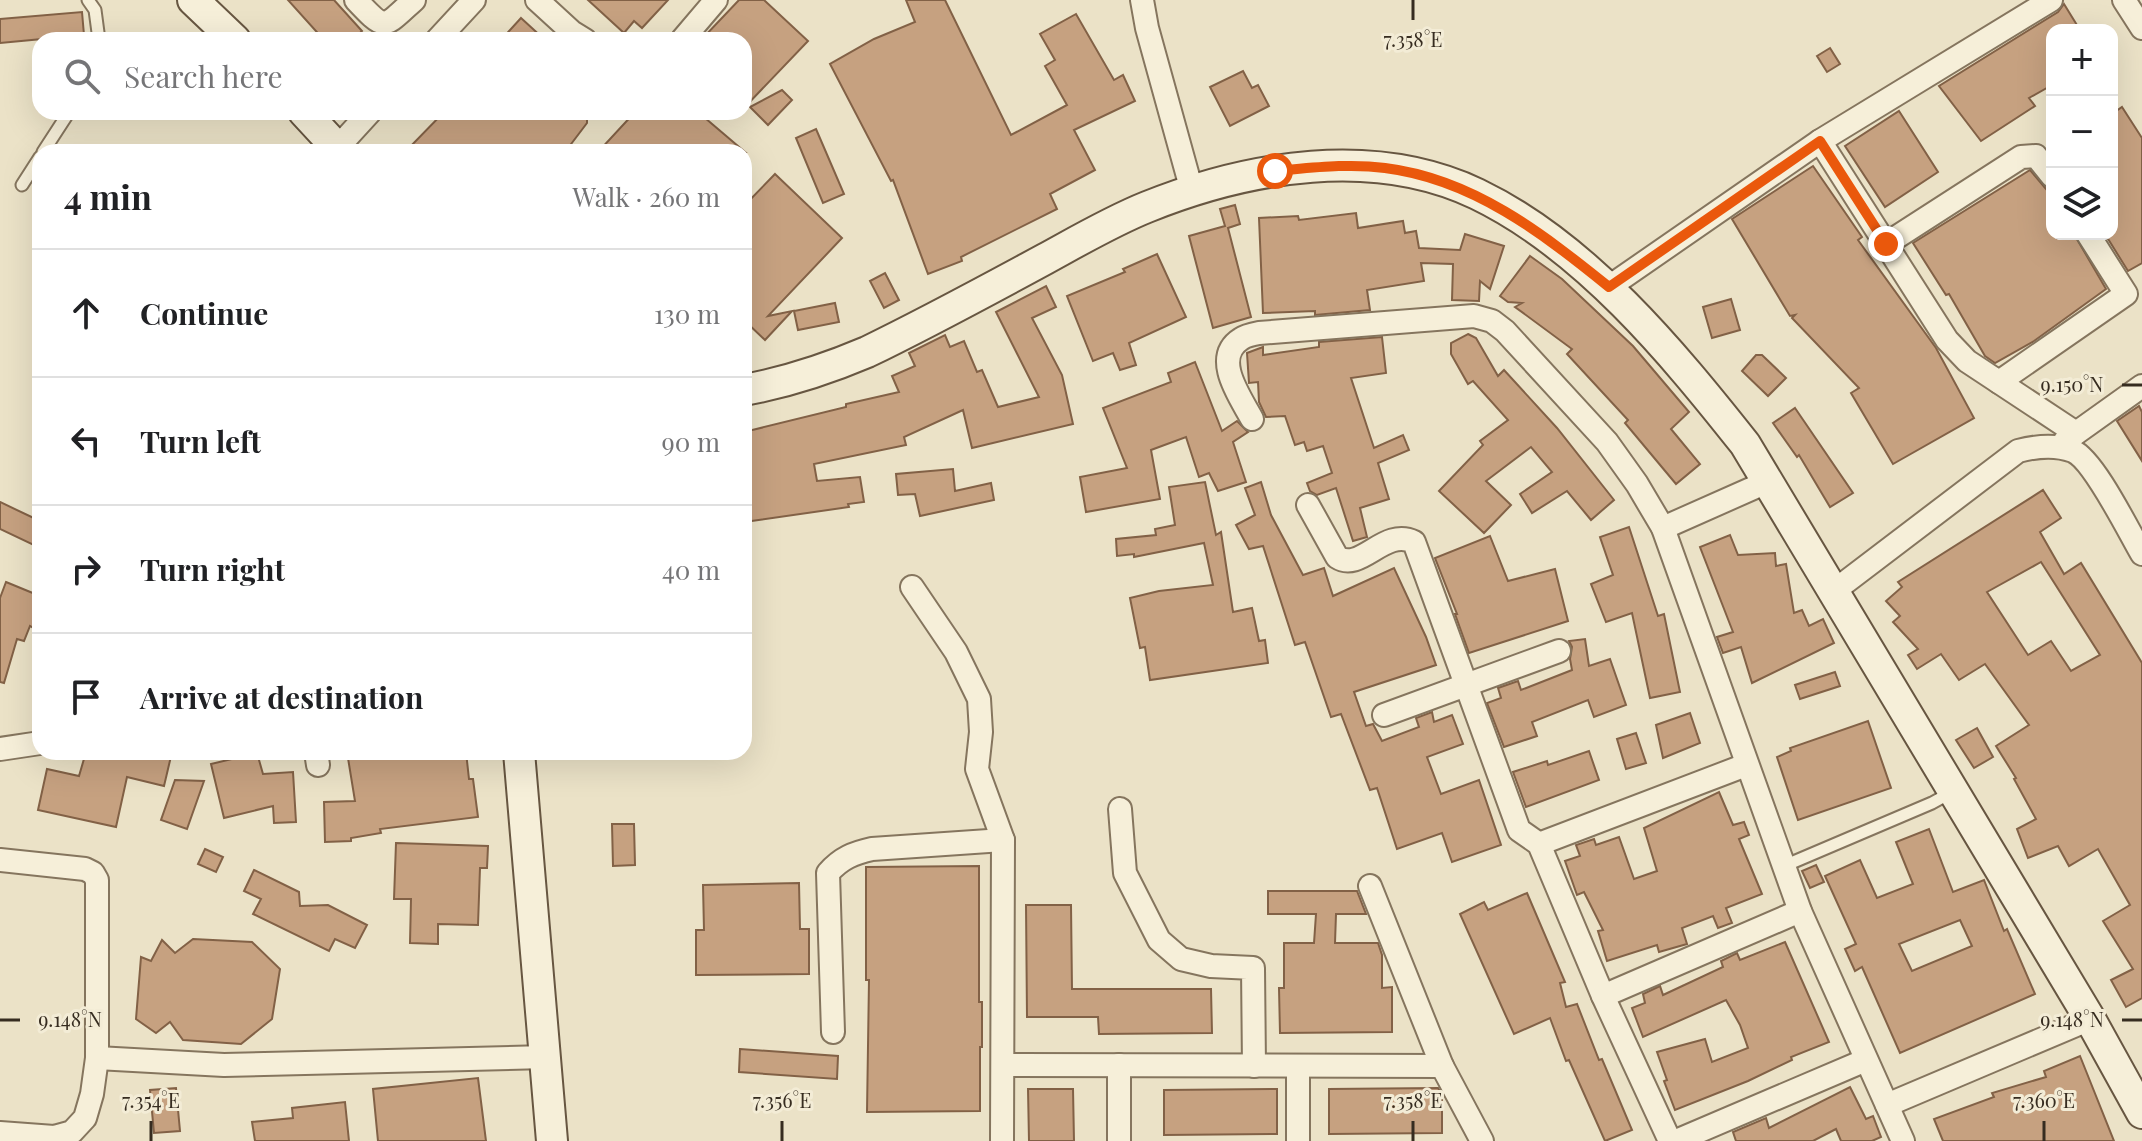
<!DOCTYPE html>
<html lang="en">
<head>
<meta charset="utf-8">
<style>
  :root { --surface:#fff; --page:#f6f6f6; --text:#202124; --muted:#757577; --line:#e0e0e0 }
  body { margin:0; font-family:"Playfair Display",serif; background:var(--page); color:var(--text) }
  .controls { position:absolute; right:24px; top:24px; display:grid; overflow:hidden; border-radius:16px; box-shadow:0 8px 32px #0002 }
  .controls button { width:72px; height:72px; display:grid; place-items:center; padding:0; border:0; border-bottom:2px solid var(--line); background:var(--surface); color:var(--text); font:40px sans-serif }
  .stop { position:absolute; width:24px; height:24px; margin:-18px; border:6px solid #ea580c; border-radius:50%; background:#fff }
  .stop.end { background:#ea580c; border-color:#fff; box-shadow:0 2px 8px #0008 }
  .list { margin:0; padding:0; list-style:none }
  h2 { display:flex; justify-content:space-between; align-items:center; height:104px; margin:0; padding:0 32px; font-size:34px }
  h2 small { font-size:26px; font-weight:400; color:var(--muted) }
  .list li { display:grid; grid-template-columns:52px 1fr auto; gap:24px; align-items:center; box-sizing:border-box; height:128px; padding:0 32px; border-top:2px solid var(--line) }
  .list b { display:block; font-size:30px; white-space:nowrap }
  .list em { font-size:26px; font-style:normal; color:var(--muted) }
  .icon { flex:none; width:44px; height:44px; fill:none; stroke:currentColor; stroke-width:2; stroke-linecap:round; stroke-linejoin:round }
  .map { position:relative; flex:none; width:2142px; height:1141px; overflow:hidden }
  .search { position:absolute; background:var(--surface); box-shadow:0 8px 32px #0002; left:32px; top:32px; width:720px; height:88px; display:flex; align-items:center; gap:20px; box-sizing:border-box; padding:0 28px; border-radius:24px; color:var(--muted); font-size:30px }
  .panel { position:absolute; background:var(--surface); box-shadow:0 8px 32px #0002; left:32px; top:144px; width:720px; height:616px; border-radius:24px }
  .map>svg:first-child { display:block }
  .building { fill:#c6a180; stroke:#826146; stroke-width:2; fill-rule:evenodd }
  .lines { fill:none; stroke-linecap:round; stroke-linejoin:round }
  .lane-casing { stroke:#85755e; stroke-width:15 }
  .street-casing { stroke:#85755e; stroke-width:26 }
  .secondary-casing { stroke:#675641; stroke-width:34 }
  .lane { stroke:#f6efd9; stroke-width:11 }
  .street { stroke:#f6efd9; stroke-width:22 }
  .secondary { stroke:#f6efd9; stroke-width:30 }
  .route { stroke:#ea580c; stroke-width:10 }
  .ticks { fill:none; stroke:#362c20; stroke-width:3 }
  .ticks-label { font-size:20px; text-anchor:middle; fill:#362c20; stroke:#f3ecd6; stroke-width:6; stroke-linejoin:round; paint-order:stroke }
</style>
</head>
<body>
<div class="map">
<svg width="2142" height="1141" viewBox="0 0 2142 1141">
  <rect width="100%" height="100%" fill="#ebe2c7"/>
  <!-- building -->
  <g class="building">
    <path d="M288,0h46l28,31 -9,9h-29z"/>
    <path d="M588,0h80l-26,28 -8,-7 -10,12z"/>
    <path d="M739,0h25l44,41 -64,67v-68h-43z"/>
    <path d="M906,0h39l66,135 56,-30 -22,-39 10,-6 -15,-26 36,-20 38,66 9,-5 12,26 -61,29 21,40 -45,24 7,15 -96,48 1,4 -34,13 -35,-94 -2,1 -61,-117 44,-25 41,-17z"/>
    <path d="M2064,4l16,26h-28v55l-23,13 6,8 -54,35 -42,-55 119,-74z"/>
    <path d="M82,12l2,23 -84,8v-24z"/>
    <path d="M521,18l24,22h-44z"/>
    <path d="M1830,48l10,16 -13,8 -10,-16z"/>
    <path d="M1243,71l9,17 6,-3 11,21 -39,20 -20,-39z"/>
    <path d="M782,90l10,10 -24,25 -18,-18z"/>
    <path d="M2122,107l20,31v125l-14,8 -23,-37h7v-120z"/>
    <path d="M1899,111l39,61 -53,35 -40,-61z"/>
    <path d="M444,112h136l7,5v6l-22,29h-160z"/>
    <path d="M635,112h63l47,40h-147z"/>
    <path d="M816,129l28,65 -21,9 -27,-65z"/>
    <path d="M1813,166l49,71 -4,3 78,108 38,70 -81,46 -42,-71 8,-5 -67,-70 3,-3 -5,1 -58,-97z"/>
    <path d="M2030,170l22,26v38h22l32,55 -72,52 -39,22 -10,-7 -36,-62 -3,1 -33,-52z"/>
    <path d="M775,174l67,64 -74,78 24,-5 -27,29 -21,-20v-114z"/>
    <path d="M1235,205l5,19 -12,4 23,89 -38,11 -24,-92 36,-10 -5,-17z"/>
    <path d="M1356,213l2,15 45,-7 2,12 11,-2 3,17 41,2 5,-16 39,12 -14,43 -10,-8 -1,20 -27,-1 1,-36 -32,-1 3,18 -57,9 3,20 -55,5v-4l-52,2 -4,-95 39,-2 1,4z"/>
    <path d="M1157,254l29,63 -57,26 7,22 -16,5 -7,-17 -20,8 -26,-65 58,-24 -2,-3z"/>
    <path d="M1530,256l32,23 71,67 56,66 -18,17 29,35 -24,20 -51,-61 3,-3 -61,-66 5,-5 -57,-42 7,-4 -14,-1 -8,-6z"/>
    <path d="M885,273l14,27 -15,8 -14,-27z"/>
    <path d="M1046,286l10,21 -24,11 30,57 11,49 -101,24 -9,-38 -59,27 2,8 -92,19 3,17 43,-4 4,25 -16,2 1,3 -105,15v-90l102,-25v-3l53,-12 -7,-16 23,-10 -6,-13 36,-18 5,12 14,-6 13,31 5,-2 16,37 41,-10 -43,-85z"/>
    <path d="M1731,299l9,31 -28,8 -9,-31z"/>
    <path d="M835,303l4,19 -41,8 -4,-19z"/>
    <path d="M1468,334l8,4 22,38 6,-6 53,58 57,72 -23,20 -24,-29 -35,22 -12,-19 32,-22 -21,-25 -45,34 25,24 -27,28 -45,-42 44,-46 -3,-4 28,-21 -35,-39 -5,3 -17,-30v-11z"/>
    <path d="M1382,337l4,36 -35,5 23,70 29,-13 6,15 -31,13 11,36 -29,9 7,29 -14,4 -17,-53 -19,7 -7,-4 -3,-8 25,-10 -9,-27 -16,5 -3,-9 -9,3 -10,-29 -19,1 -7,-15 -1,-20 -9,1 -2,-30 16,-6v8l56,-8v-5z"/>
    <path d="M1756,355h6l24,23 -18,18 -26,-25z"/>
    <path d="M1195,362l27,69 15,-10 11,11 -15,10 13,40 -28,9 -9,-18 -10,4 -13,-40 -35,13 9,49 -74,13 -6,-35 47,-9 -24,-60 68,-26 -3,-9z"/>
    <path d="M2139,406l3,6v49l-25,-40z"/>
    <path d="M1795,408l58,85 -23,14 -31,-52 -2,2 -24,-34z"/>
    <path d="M953,469l2,22 36,-8 3,17 -74,16 -5,-22 -17,1 -2,-21z"/>
    <path d="M1205,482l11,53 5,-3 12,80 19,-4 7,33 6,-1 3,23 -118,17 -5,-33 -5,1 -10,-50 29,-7 54,-6 -9,-42 -70,14v-3l-17,2 -1,-17 40,-4 -1,-6 20,-4 -6,-38z"/>
    <path d="M1261,482l10,33 32,60 21,-7 9,28 61,-28 32,69 10,28 -82,27 12,34 7,-2 9,17 37,-14 -3,-9 16,-6 2,10 18,-7 11,29 -36,13 14,37 38,-14 22,65 -49,17 -10,-29 -45,16 -20,-61 -7,2 -29,-76 -10,3 -26,-75 -10,3 -32,-99 -14,3 -13,-24 19,-10 -10,-27z"/>
    <path d="M2043,490l18,28 -21,14 24,42 17,-11 61,100v335l-16,9 -15,-27 22,-11 -30,-48 27,-16 -32,-56 -29,17 -11,-20 -30,12 -11,-29 19,-10 -22,-40 2,-1 -20,-32 33,-21 -44,-61 -26,16 -18,-26 -24,15 -9,-14 10,-6 -25,-27 7,-6 -14,-15 16,-14 -4,-5zM2041,562l59,93 -29,16 -20,-30 -23,14 -41,-63z"/>
    <path d="M0,502l40,19v27l-40,-19z"/>
    <path d="M1629,527l29,89 6,-2 16,78 -30,6 -18,-85 -26,9 -15,-38 22,-9 -13,-38z"/>
    <path d="M1730,535l8,20 37,-2 1,13 10,-2 8,49 8,-3 7,16 14,-7 11,24 -82,40 -11,-36 -18,6 -6,-16 16,-5 -33,-85z"/>
    <path d="M1490,536l18,45 47,-12 13,52 -99,32 -14,-39h2l-22,-56z"/>
    <path d="M6,582l34,14v36l-10,-6 -6,15 -7,-2 -13,44 -4,-1v-84z"/>
    <path d="M1585,639l4,27 21,-7 16,46 -32,12 -6,-17 -56,22 5,14 -33,11 -17,-44 14,-5 -3,-10 20,-7 3,9 51,-20 -2,-11 2,-12 -3,-6z"/>
    <path d="M1835,672l5,14 -40,13 -5,-14z"/>
    <path d="M1690,713l10,30 -37,15 -7,-33z"/>
    <path d="M1868,721l23,67 -93,32 -21,-63 14,-6 -1,-3z"/>
    <path d="M1977,728l16,29 -19,11 -18,-28z"/>
    <path d="M1636,733l10,30 -20,6 -9,-30z"/>
    <path d="M1589,751l10,29 -73,27 -13,-35 34,-11 1,4z"/>
    <path d="M86,752h86l-8,34 -37,-9 -11,50 -78,-17 9,-41 32,7z"/>
    <path d="M347,752h119l3,27h4l5,38 -98,12 1,4 -30,5v3l-26,1 -1,-40 31,-1z"/>
    <path d="M257,753l6,21 30,-2 3,50 -22,1 -1,-17 -49,12 -13,-54z"/>
    <path d="M175,780l29,1 -17,48 -26,-9z"/>
    <path d="M1719,792l14,33 11,-3 5,13 -10,4 23,55 -36,14 6,15 -14,5 -5,-12 -31,12 5,16 -28,8 -2,-7 -50,16 -9,-30 5,-1 -19,-38 -7,3 -12,-34 15,-5 -4,-11 18,-6 2,6 23,-8 15,42 23,-8 -13,-43z"/>
    <path d="M612,824h22l1,41 -22,1z"/>
    <path d="M1929,829l24,63 31,-12 20,51 3,-2 28,65 -135,59 -38,-86 -7,4 -10,-22 11,-5 -31,-68 35,-16 17,38 36,-14 -17,-42zM1960,920l12,26 -60,25 -13,-27z"/>
    <path d="M396,843l92,3 -1,22h-7l-2,57 -40,-1v20l-28,-1 1,-44h-17z"/>
    <path d="M205,849l18,8 -7,15 -18,-8z"/>
    <path d="M1816,865l8,17 -14,6 -8,-17z"/>
    <path d="M979,866v136h3v45h-2v64l-113,1 2,-132h-3v-113z"/>
    <path d="M254,870l45,22 1,14 28,-1 39,20 -12,23 -20,-9 -6,12 -76,-37 8,-15 -17,-8z"/>
    <path d="M799,883l1,46h9v45l-113,1v-45h8l-1,-45z"/>
    <path d="M1268,891h89l9,23h-30l-1,29h43l4,12v33l10,-1v45l-112,1 -1,-45h5v-45h30l2,-29h-48z"/>
    <path d="M1527,893l38,89 -5,1 6,24 11,-3 22,56 3,-1 30,71 -27,11 -36,-81 -3,1 -16,-43 -36,16 -54,-120 24,-12 4,8z"/>
    <path d="M1026,905h45l1,84h139l1,44 -113,1 -1,-17h-71z"/>
    <path d="M193,939l59,3 28,27 -8,50 -31,25 -58,-4 -13,-18 -14,11 -20,-14 5,-62 10,4 11,-21 13,13z"/>
    <path d="M1785,942l44,100 -38,15 1,3 -44,21 -73,29 -11,-29 3,-1 -10,-28 48,-13 7,23 36,-14 -8,-23 -14,-25 -83,37 -11,-29 13,-5 -2,-9 17,-8 3,9 60,-28 -2,-6 16,-8 3,7z"/>
    <path d="M740,1049l98,7 -1,23 -98,-7z"/>
    <path d="M2080,1056l34,85h-171l-9,-22 60,-22 -2,-4 54,-16 -2,-6z"/>
    <path d="M478,1078l8,63h-108l-5,-52z"/>
    <path d="M1850,1087l16,32 7,-3 8,21 -9,4h-31l-5,-12 -23,12h-77l-3,-9 33,-14 3,10z"/>
    <path d="M176,1088l4,43 -26,2 -4,-43z"/>
    <path d="M1438,1088l4,7v38l-113,1v-45z"/>
    <path d="M1028,1089h45l1,52h-45z"/>
    <path d="M1277,1089v45l-113,1v-45z"/>
    <path d="M345,1102l4,39h-94l-3,-19 41,-4 -1,-10z"/>
  </g>
  <g class="lines">
    <defs>
      <g id="lane">
        <path d="M88,0l7,10 4,30"/>
        <path d="M43,152l26,-40"/>
        <path d="M22,185l18,-28"/>
        <path d="M1784,866l148,-63 20,-11"/>
      </g>
      <g id="street">
        <path d="M356,0c30,32 27,28 58,0"/>
        <path d="M537,0l35,32 13,8"/>
        <path d="M1142,0l5,28 45,163"/>
        <path d="M2124,0l18,28"/>
        <path d="M437,40l37,-40"/>
        <path d="M682,40l34,-40"/>
        <path d="M1820,141l127,199 20,21 109,72"/>
        <path d="M338,147l32,-35"/>
        <path d="M1886,244l135,-87 15,-1 16,20"/>
        <path d="M1609,287l211,-146 231,-141"/>
        <path d="M1999,382l127,-88 -38,-60"/>
        <path d="M1252,419c-11,-21 -41,-61 -11,-80 4,-3 13,-5 18,-6l215,-17 18,5 13,10 102,111 30,42 26,44 137,383 103,230"/>
        <path d="M2065,441l77,-55"/>
        <path d="M1308,505l29,52c24,16 47,-30 77,-15l105,288 20,14 64,152 67,145"/>
        <path d="M1663,528l106,-47"/>
        <path d="M912,587l44,65 23,47 2,33 -4,37 26,71 -1,301"/>
        <path d="M1834,591l184,-140c19,-5 37,-7 55,0 21,9 56,81 69,103"/>
        <path d="M1384,715l175,-64"/>
        <path d="M0,749l40,-6"/>
        <path d="M316,752l2,13"/>
        <path d="M1120,809l5,64 34,67 22,19 30,7 42,2 1,98"/>
        <path d="M1539,844l207,-79"/>
        <path d="M0,860l85,9 8,4 4,7v178l-5,36 -7,24 -13,14 -18,5 -54,-4"/>
        <path d="M1370,886l72,180 40,75"/>
        <path d="M1603,996l197,-85"/>
        <path d="M833,1032l-5,-159c13,-15 26,-20 44,-24l131,-9"/>
        <path d="M97,1058l127,7 322,-8"/>
        <path d="M1004,1065l438,1"/>
        <path d="M1119,1065v76"/>
        <path d="M1298,1066v75"/>
        <path d="M1887,1105l203,-86"/>
        <path d="M1676,1141l190,-81"/>
      </g>
      <g id="secondary">
        <path d="M193,0l42,40"/>
        <path d="M304,112l37,40"/>
        <path d="M744,390c44,-8 83,-21 123,-38 60,-29 119,-61 178,-93 33,-18 67,-38 102,-52 102,-41 227,-62 330,-13 108,52 195,158 268,250l345,575 52,94"/>
        <path d="M519,752l33,389"/>
      </g>
    </defs>
    <!-- lane casing -->
    <use href="#lane" class="lane-casing"/>
    <!-- street casing -->
    <use href="#street" class="street-casing"/>
    <!-- secondary casing -->
    <use href="#secondary" class="secondary-casing"/>
    <!-- lane -->
    <use href="#lane" class="lane"/>
    <!-- street -->
    <use href="#street" class="street"/>
    <!-- secondary -->
    <use href="#secondary" class="secondary"/>
  </g>
  <g class="lines">
    <!-- route -->
    <path class="route" d="M1275,171c36,-3 74,-8 110,-3 88,11 157,65 224,119l211,-146 66,103"/>
  </g>
  <!-- ticks -->
  <path class="ticks" d="M1413,0v20M2122,385h20M0,1020h20M2122,1020h20M151,1121v20M782,1121v20M1413,1121v20M2044,1121v20"/>
  <g class="ticks-label">
    <text x="1413" y="47">7.358°E</text>
    <text x="2072" y="392">9.150°N</text>
    <text x="70" y="1027">9.148°N</text>
    <text x="2072" y="1027">9.148°N</text>
    <text x="151" y="1108">7.354°E</text>
    <text x="782" y="1108">7.356°E</text>
    <text x="1413" y="1108">7.358°E</text>
    <text x="2044" y="1108">7.360°E</text>
  </g>
</svg>
<div class="controls">
<button>+</button>
<button>−</button>
<button><svg class="icon" aria-label="layers" viewBox="0 0 24 24"><path d="M12 4l9 5-9 5-9-5zM3 14l9 5 9-5"/></svg></button>
</div>
<div class="stop" style="left:1275px;top:171px"></div>
<div class="stop end" style="left:1886px;top:244px"></div>
<div class="search"><svg class="icon" aria-label="search" viewBox="0 0 24 24"><circle cx="10" cy="10" r="6"/><path d="M15 15l6 6"/></svg>Search here</div>
<section class="panel">
<h2>4 min<small>Walk · 260 m</small></h2>
<ul class="list">
<li><svg class="icon" aria-label="ahead" viewBox="0 0 24 24"><path d="M12 20V5M6 11l6-6 6 6"/></svg><div><b>Continue</b></div><em>130 m</em></li>
<li><svg class="icon" aria-label="left" viewBox="0 0 24 24"><path d="M17 20v-9H6M10 6l-5 5 5 5"/></svg><div><b>Turn left</b></div><em>90 m</em></li>
<li><svg class="icon" aria-label="right" viewBox="0 0 24 24"><path d="M7 20v-9h11M14 6l5 5-5 5"/></svg><div><b>Turn right</b></div><em>40 m</em></li>
<li><svg class="icon" aria-label="arrive" viewBox="0 0 24 24"><path d="M6 21V4h12l-3 4 3 4H6"/></svg><div><b>Arrive at destination</b></div></li>
</ul>
</section>
</div>
</body>
</html>
